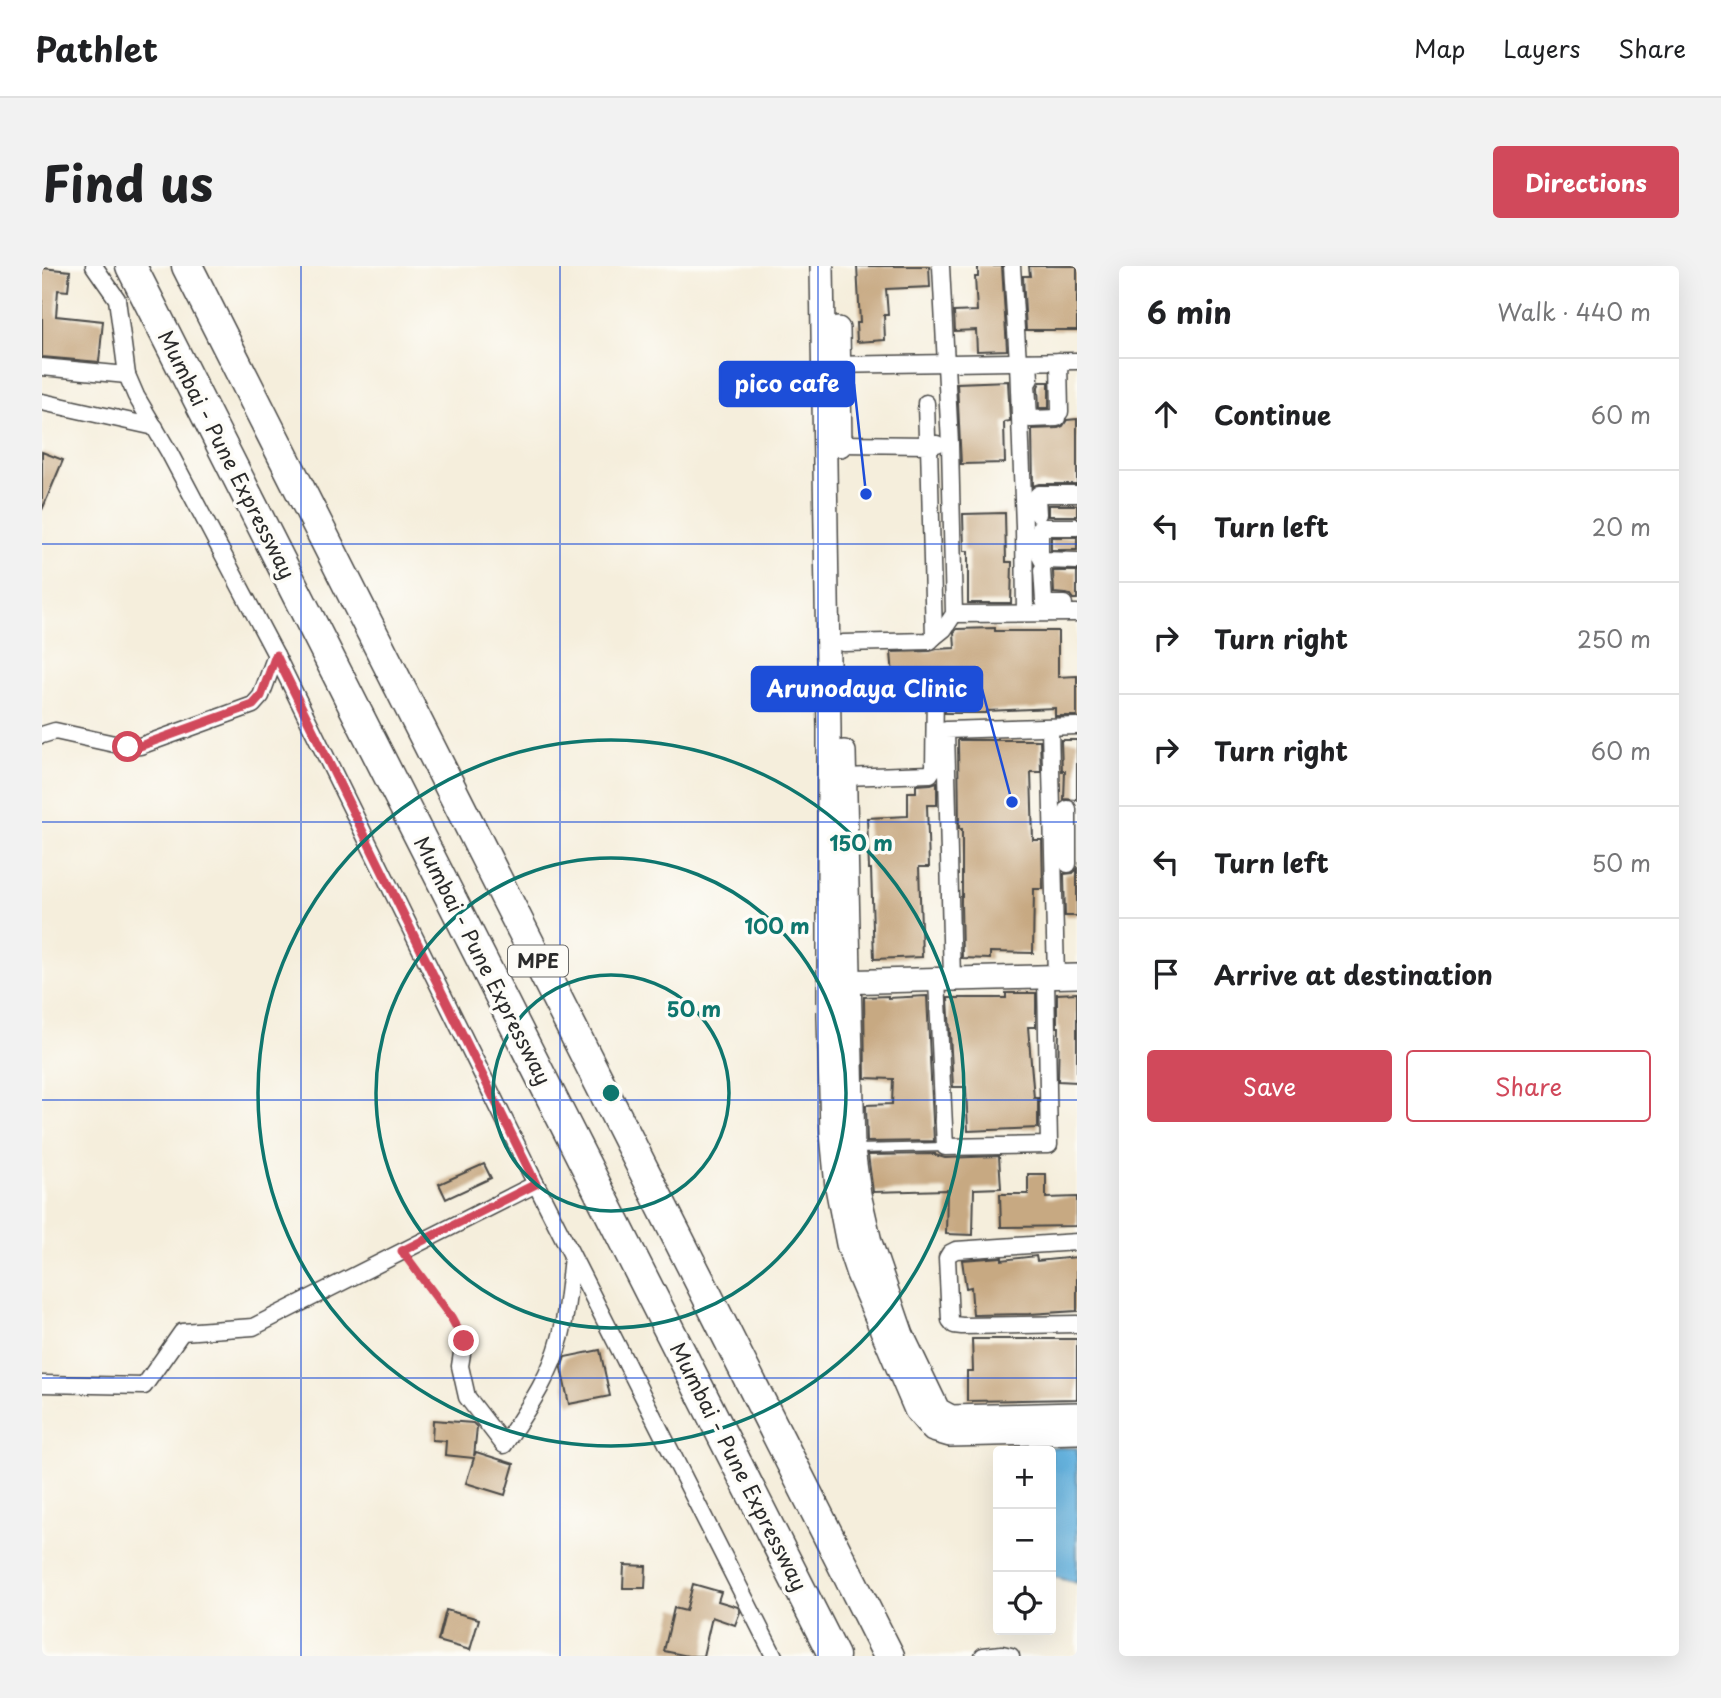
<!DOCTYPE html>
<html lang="en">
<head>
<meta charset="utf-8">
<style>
  :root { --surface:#fff; --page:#f2f2f2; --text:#202124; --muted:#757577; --line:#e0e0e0; --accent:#d1495b }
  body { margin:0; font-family:"Playpen Sans",sans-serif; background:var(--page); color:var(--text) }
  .controls { position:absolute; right:21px; bottom:21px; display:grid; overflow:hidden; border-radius:7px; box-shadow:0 7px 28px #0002 }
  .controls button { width:63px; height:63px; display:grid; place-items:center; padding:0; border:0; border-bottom:2px solid var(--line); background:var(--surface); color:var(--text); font:35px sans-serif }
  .stop { position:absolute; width:21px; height:21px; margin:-16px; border:5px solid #d1495b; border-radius:50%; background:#fff }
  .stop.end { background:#d1495b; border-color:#fff; box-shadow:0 2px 7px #0008 }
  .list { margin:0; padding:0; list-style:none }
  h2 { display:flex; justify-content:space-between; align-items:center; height:91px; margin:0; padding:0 28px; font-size:30px }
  h2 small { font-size:23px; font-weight:400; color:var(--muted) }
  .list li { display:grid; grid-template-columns:46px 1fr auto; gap:21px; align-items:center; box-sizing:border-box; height:112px; padding:0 28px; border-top:2px solid var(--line) }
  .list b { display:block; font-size:26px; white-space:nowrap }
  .list em { font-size:23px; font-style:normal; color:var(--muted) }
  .actions { display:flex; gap:14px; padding:21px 28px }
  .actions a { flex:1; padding:16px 0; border:2px solid var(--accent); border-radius:7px; text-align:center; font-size:24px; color:var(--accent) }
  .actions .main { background:var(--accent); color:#fff }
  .icon { flex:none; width:38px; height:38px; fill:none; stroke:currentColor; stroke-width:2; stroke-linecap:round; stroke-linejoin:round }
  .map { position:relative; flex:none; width:1035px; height:1390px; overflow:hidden; border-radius:7px }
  header { display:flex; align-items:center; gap:42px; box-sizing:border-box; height:98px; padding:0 35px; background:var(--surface); border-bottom:2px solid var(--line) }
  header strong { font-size:33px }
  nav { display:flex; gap:38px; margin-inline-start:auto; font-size:24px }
  .intro { display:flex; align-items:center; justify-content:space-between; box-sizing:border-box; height:168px; padding:0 42px }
  h1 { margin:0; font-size:49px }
  .button { padding:18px 32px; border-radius:7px; background:var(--accent); color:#fff; font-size:24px; font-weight:700 }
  main { display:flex; gap:42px; padding:0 42px }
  aside { flex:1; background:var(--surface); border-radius:7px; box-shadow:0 7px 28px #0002 }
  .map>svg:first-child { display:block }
  .water { fill:#66b4e0; stroke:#487086; stroke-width:2 }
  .building { fill:#c7a982 }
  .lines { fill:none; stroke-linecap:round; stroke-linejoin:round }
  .lane-casing { stroke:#494846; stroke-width:11 }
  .street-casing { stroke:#494846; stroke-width:19 }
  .secondary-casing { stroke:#494846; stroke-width:26 }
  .highway-casing { stroke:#494846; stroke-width:33 }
  .path { stroke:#494846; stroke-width:2.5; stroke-dasharray:2 5; stroke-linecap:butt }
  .lane { stroke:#fff; stroke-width:8 }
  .street { stroke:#fff; stroke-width:16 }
  .secondary { stroke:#fff; stroke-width:23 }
  .highway { stroke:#fff; stroke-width:30 }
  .route { stroke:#d1495b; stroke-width:9 }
  .grid { fill:none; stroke:#1d4ed8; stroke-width:2; stroke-opacity:0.55 }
  .ring { fill:none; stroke:#0f766e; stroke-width:3.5 }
  .labels { text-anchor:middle; stroke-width:7; stroke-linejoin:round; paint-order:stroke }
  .shield { fill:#fdfcf7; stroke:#6a6a68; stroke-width:2 }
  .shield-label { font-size:19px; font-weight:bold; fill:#2b2b2b }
  .street-label { font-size:21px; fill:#2b2b2b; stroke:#fdfcf7 }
  .centre { fill:#0f766e; stroke:#fdfcf7; stroke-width:3.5 }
  .ring-label { font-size:21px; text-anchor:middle; font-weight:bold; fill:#0f766e; stroke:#fdfcf7; stroke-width:7; stroke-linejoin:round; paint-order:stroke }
  .leader { fill:none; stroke:#1d4ed8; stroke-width:2.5 }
  .callout-dot { fill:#1d4ed8; stroke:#fdfcf7; stroke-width:2.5 }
  .callout { fill:#1d4ed8; stroke:#1d4ed8; stroke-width:2.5 }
  .callout-label { font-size:23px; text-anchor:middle; font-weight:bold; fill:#fff }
</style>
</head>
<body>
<header>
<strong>Pathlet</strong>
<nav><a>Map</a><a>Layers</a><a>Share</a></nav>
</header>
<div class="intro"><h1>Find us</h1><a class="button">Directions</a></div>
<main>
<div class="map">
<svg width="1035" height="1390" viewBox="0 0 1035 1390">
  <rect width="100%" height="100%" fill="#fdfcf7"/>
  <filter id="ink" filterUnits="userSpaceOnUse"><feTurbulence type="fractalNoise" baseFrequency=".0143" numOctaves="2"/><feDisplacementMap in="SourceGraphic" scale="14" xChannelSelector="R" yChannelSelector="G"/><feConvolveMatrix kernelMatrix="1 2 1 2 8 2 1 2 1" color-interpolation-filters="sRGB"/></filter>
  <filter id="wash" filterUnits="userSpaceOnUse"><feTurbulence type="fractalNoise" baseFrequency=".00686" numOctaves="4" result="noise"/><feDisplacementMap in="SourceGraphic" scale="28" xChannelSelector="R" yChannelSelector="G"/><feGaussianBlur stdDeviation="1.57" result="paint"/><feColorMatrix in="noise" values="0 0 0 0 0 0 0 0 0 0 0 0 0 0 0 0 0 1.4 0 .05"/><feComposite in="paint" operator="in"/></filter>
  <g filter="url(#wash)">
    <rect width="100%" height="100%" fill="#f5eedc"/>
    <!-- water -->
    <path class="water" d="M953,1180l82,2v135l-26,-7v-125h-53v112z"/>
    <g id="blocks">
      <!-- building -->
      <g class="building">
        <path d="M815,0h72l1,21 -44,2 2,26h-4l1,25 -28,2 -1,-19h4z"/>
        <path d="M936,0h24l5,84 -30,1 -1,-21 -21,1 -1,-19 23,-1 -2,-34h3z"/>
        <path d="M987,0h48v64h-51l-3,-54h7z"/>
        <path d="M0,2l28,3 -2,20 -10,-1 -2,26 47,5 -4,41 -57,-5z"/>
        <path d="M966,115l2,40 -6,1 1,41 -44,1 -4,-81z"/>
        <path d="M998,116h9v26h-10l-1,-21z"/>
        <path d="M1035,153v65h-38l-6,2 -1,-57 26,-1 5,-2 4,-6z"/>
        <path d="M0,186l21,8 -21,50z"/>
        <rect x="1006" y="239" width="29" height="11"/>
        <path d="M963,247l1,49h6l-1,41h-43v-52h-4l-1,-37z"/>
        <rect x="1009" y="271" width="26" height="13"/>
        <path d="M1011,305h24v28h-4l-3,-4 -5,-1 -11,-1z"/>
        <path d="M953,362v3h63v46l19,-1v40h-22v-8l-68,3v2h-42l1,-22 -5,-9v-6h-48l-2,-24 39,-1 7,-2 18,-1 -1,-16 3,-3z"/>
        <path d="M916,474h82l1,32h-10l2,68h9l1,49h-9l-1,64 -43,-1v7l-28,-1 -1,-56v-5h1v-68h-3z"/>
        <path d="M1019,474h16v60l-13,-1 1,-28h-3z"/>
        <path d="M895,516v23h-10l2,62h-10l3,90 -48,2 -3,-90h-2l-2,-51 41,-2v-24h8v-7l15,-1z"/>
        <path d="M1035,603v47h-12l-1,-42 9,-1z"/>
        <path d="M964,727h30v34h-8l6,71h4v30l-70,3 -2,-44h-13l-5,-89h58z"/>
        <path d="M1035,727v89l-19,-1 1,-54h-2v-33z"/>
        <path d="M846,730v2l39,-2 7,145 -67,1 -1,-37 26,-1 1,-25 -28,-1 -1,-81z"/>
        <path d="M893,888v1l10,3 54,-2 2,32 -27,1 -1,46 -27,-1 1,-44 -74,2 -5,-37z"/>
        <path d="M442,898l7,14 -45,21 -7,-15z"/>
        <path d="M986,908h18v24l31,-1v29l-76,1 -1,-33h28z"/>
        <path d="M994,990l1,5 40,-4v54l-48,3 -56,1 -2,-28 -5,1 -4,-28 40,-3v3z"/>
        <path d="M930,1073h105v60l-110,2v-30h6z"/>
        <path d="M558,1084l10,46 -41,8 -8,-36 4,-11z"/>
        <path d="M391,1154l40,3 4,4 -3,29 2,-4 38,12 -9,31 -39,-12 8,-25 -29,-3 1,-14 -14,-1z"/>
        <path d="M582,1299l22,1 -1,22h-22z"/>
        <path d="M651,1318l28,8 -3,9 20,6 2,5 -5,13 -23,-8 -9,39h-15l-24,-5 10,-43 12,3z"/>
        <path d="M404,1344l33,9 -9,31 -32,-9z"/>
      </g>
    </g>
  </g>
  <g filter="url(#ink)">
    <use href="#blocks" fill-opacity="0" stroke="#494846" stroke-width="2"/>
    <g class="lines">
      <defs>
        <path id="lane" d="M815,883l88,-2"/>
        <g id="street">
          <path d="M52,0l23,33 10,76 9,21 33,56 107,203 260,529 238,472"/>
          <path d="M970,0l6,96 6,165 1,86"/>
          <path d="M1017,95l1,51"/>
          <path d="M987,96l1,17 -3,5 2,34 1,1 27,-1"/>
          <path d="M787,99l248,-4"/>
          <path d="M0,101l85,8"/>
          <path d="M0,136l113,25"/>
          <path d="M884,137l1,34 2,8 8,-1"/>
          <path d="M798,178l89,1 5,192 -4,4 -87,2"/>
          <path d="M996,248l-1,-18 2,-2h38"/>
          <path d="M1035,261h-37v29l2,4 35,1"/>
          <path d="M1000,304l2,31 3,3h17"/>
          <path d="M912,348l123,-1"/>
          <path d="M892,371l10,-8 10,-15 -4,-170 -9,-178"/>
          <path d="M801,421l86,-1 6,5 -1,77 -4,6 -86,3"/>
          <path d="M1008,461l6,250"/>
          <path d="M0,469l13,-4 73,16 12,-1 113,-41 8,-9 15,-41"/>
          <path d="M1026,543v55"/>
          <path d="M895,714l8,167 104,-2 -3,-167"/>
          <path d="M910,714l-6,-250 131,-4"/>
          <path d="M1035,976l-121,8 -6,3 -3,5 3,62 4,5 8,1 115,-2"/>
          <path d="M422,1075l-4,25 7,31 37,48c22,-34 46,-67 56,-106 7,-24 9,-56 12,-82"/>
          <path d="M0,1118l102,2 38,-54 71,-5 283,-143"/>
          <path d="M941,1390l19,-2 9,2"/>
        </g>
        <g id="secondary">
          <path d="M780,0l7,463v286l3,118 5,54 11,57 10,30 58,136 17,20 17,5 127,-3"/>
          <path d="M796,63l2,116"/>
          <path d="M802,486l9,397 6,45 11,48 32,93 36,75 13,7 126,-3"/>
          <path d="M793,716l242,-6"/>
        </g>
        <g id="highway">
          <path d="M89,0l703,1390"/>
          <path d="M145,0l702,1390"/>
        </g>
      </defs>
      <!-- lane casing -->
      <use href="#lane" class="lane-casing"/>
      <!-- street casing -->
      <use href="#street" class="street-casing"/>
      <!-- secondary casing -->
      <use href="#secondary" class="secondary-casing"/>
      <!-- highway casing -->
      <use href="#highway" class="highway-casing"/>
      <!-- path -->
      <path class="path" d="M371,999l38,52 6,11"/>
      <!-- lane -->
      <use href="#lane" class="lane"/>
      <!-- street -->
      <use href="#street" class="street"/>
      <!-- secondary -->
      <use href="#secondary" class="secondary"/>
      <!-- highway -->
      <use href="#highway" class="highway"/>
    </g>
  </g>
  <g class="lines" filter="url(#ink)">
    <!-- route -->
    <path class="route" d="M86,481l12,-1 113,-41 8,-9 15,-41 260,529 -134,67 49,66 13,24"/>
  </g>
  <!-- grid -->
  <path class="grid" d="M259,0v1390M518,0v1390M776,0v1390M0,278h1035M0,556h1035M0,834h1035M0,1112h1035"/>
  <!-- distance rings -->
  <g class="ring">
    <circle cx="569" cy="827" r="118"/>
    <circle cx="569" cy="827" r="235"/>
    <circle cx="569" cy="827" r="353"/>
  </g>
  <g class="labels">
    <!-- shield labels -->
    <rect class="shield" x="466" y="679.5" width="60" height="31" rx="5"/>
    <g class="shield-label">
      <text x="496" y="702">MPE</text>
    </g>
    <!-- street labels -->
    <g class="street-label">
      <text transform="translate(184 189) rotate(63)" y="7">Mumbai - Pune Expressway</text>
      <text transform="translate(440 695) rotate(63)" y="7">Mumbai - Pune Expressway</text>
      <text transform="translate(696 1201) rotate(63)" y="7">Mumbai - Pune Expressway</text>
    </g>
  </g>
  <circle cx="569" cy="827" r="10" class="centre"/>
  <g class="ring-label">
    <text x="819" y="585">150 m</text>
    <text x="735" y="668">100 m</text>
    <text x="652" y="751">50 m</text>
  </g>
  <!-- callouts -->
  <path class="leader" d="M824 228L812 118M970 536L940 423"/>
  <g class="callout-dot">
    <circle cx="824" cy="228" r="7"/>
    <circle cx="970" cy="536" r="7"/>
  </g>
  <g class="callout">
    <rect x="678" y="96" width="134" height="44" rx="7"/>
    <rect x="710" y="401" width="230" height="44" rx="7"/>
  </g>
  <g class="callout-label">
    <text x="745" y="126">pico cafe</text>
    <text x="825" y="431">Arunodaya Clinic</text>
  </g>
</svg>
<div class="controls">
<button>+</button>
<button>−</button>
<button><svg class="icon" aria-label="locate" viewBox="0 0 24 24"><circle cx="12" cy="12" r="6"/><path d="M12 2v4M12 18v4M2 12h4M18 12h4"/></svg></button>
</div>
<div class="stop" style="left:86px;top:481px"></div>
<div class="stop end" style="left:422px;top:1075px"></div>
</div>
<aside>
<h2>6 min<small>Walk · 440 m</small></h2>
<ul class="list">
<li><svg class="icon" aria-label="ahead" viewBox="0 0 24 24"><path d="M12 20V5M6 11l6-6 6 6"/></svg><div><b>Continue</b></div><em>60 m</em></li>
<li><svg class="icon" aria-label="left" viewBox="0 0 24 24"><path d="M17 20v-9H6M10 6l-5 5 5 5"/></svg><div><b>Turn left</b></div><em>20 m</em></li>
<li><svg class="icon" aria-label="right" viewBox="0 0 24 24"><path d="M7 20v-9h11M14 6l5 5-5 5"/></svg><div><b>Turn right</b></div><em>250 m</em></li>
<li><svg class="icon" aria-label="right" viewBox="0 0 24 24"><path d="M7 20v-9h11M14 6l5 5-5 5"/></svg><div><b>Turn right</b></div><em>60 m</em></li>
<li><svg class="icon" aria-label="left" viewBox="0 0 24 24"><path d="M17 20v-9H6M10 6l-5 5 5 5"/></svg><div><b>Turn left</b></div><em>50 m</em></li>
<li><svg class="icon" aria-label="arrive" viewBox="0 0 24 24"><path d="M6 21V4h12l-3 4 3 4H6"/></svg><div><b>Arrive at destination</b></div></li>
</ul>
<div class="actions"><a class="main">Save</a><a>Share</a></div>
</aside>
</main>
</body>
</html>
